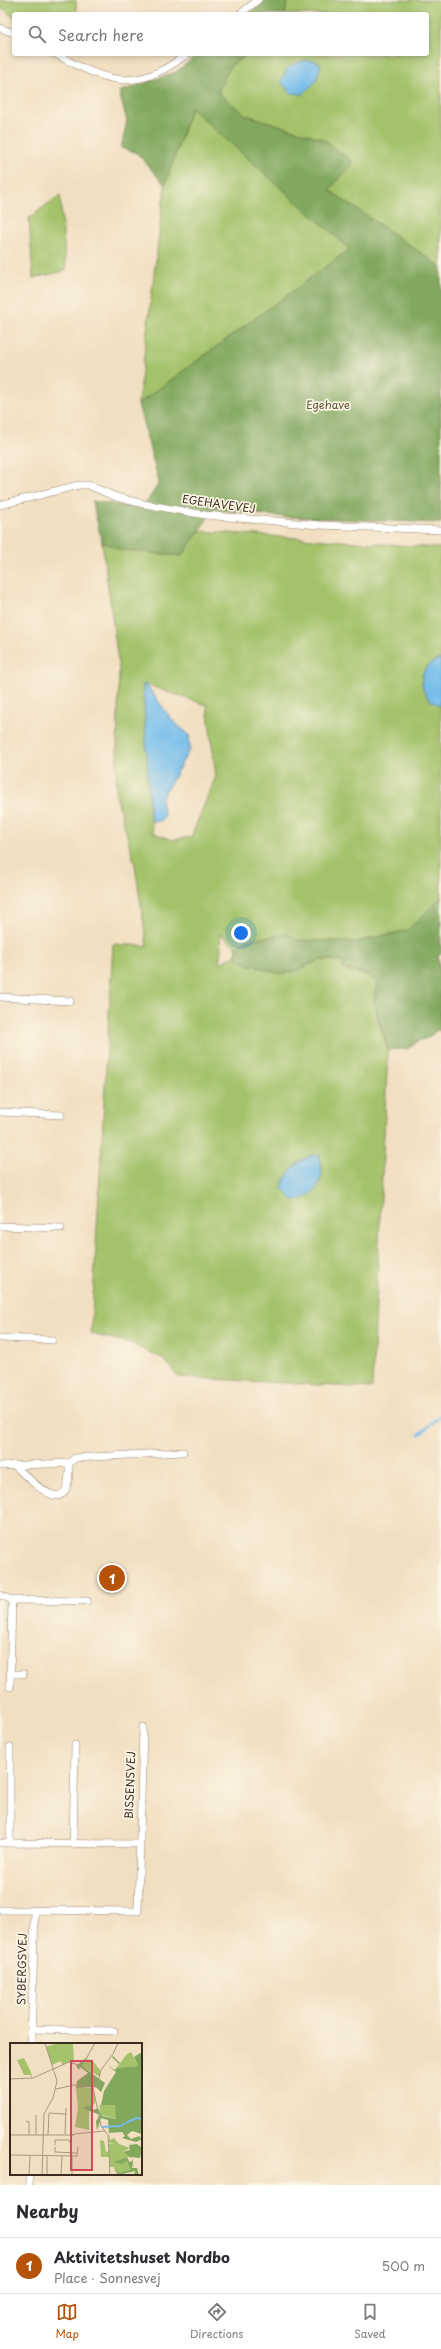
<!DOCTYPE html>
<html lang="en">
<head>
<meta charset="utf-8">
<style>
  :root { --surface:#fff; --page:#f2f2f3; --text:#2b2b33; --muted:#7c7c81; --line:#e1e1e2; --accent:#b45309 }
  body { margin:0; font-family:"Playpen Sans",sans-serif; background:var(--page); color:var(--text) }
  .you { position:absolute; left:241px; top:933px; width:14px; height:14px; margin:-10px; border:3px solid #fff; border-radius:50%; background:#1a73e8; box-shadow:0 0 0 6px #1a73e833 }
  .badge { display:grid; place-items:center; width:26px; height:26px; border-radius:50%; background:var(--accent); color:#fff; font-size:13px; font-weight:700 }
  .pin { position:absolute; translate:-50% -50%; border:2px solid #fff; box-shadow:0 1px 4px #0006 }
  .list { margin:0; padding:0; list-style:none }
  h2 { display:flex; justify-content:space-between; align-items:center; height:52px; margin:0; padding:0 16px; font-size:17px }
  h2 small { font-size:13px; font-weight:400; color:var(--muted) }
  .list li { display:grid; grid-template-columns:26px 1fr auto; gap:12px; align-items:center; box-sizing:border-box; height:56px; padding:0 16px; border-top:1px solid var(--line) }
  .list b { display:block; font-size:15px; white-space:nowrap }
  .list p { margin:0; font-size:13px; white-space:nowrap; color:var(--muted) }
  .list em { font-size:13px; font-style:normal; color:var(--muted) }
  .icon { flex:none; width:22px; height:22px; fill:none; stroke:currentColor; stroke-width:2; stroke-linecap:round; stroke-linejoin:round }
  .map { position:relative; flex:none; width:441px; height:2185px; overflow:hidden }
  .search { position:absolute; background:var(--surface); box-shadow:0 2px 6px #0003; left:12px; right:12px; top:12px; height:44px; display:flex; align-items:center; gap:10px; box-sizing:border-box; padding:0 14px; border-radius:4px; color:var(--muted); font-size:15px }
  .sheet { height:108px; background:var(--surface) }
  nav { display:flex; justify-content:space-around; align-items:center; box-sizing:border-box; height:56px; border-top:1px solid var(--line); background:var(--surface); font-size:11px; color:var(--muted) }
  nav a { display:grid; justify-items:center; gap:2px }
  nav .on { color:var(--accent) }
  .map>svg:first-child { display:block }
  .green { fill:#a3c26a; stroke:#6f7644; fill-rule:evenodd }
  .forest { fill:#82a85e; stroke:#5e693e }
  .water { fill:#72bceb; stroke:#567384 }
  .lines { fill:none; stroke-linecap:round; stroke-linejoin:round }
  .stream { stroke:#72bceb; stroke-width:2.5 }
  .street-casing { stroke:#968470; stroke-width:8 }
  .street { stroke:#fff; stroke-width:7 }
  .labels { text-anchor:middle; stroke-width:3.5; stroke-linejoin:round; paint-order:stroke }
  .park-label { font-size:11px; fill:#5a5835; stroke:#fcf5e5 }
  .street-label { font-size:11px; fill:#3b2a1e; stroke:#fcf5e5 }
  .inset-river { fill:none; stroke:#72bceb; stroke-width:2 }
  .inset-road { fill:none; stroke:#a89780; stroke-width:1 }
  .view { fill:#d1495b; fill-opacity:0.15; stroke:#d1495b; stroke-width:2 }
  .inset-edge { fill:none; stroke:#3b2a1e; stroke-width:2 }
</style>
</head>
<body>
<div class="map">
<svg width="441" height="2185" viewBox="0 0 441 2185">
  <rect width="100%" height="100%" fill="#fcf5e5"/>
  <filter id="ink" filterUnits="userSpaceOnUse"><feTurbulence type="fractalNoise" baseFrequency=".025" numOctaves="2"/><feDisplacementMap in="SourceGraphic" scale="8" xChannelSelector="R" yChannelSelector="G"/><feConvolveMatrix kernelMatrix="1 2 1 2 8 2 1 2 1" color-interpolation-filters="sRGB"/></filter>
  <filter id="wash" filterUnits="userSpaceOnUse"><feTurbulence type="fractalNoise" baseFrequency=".012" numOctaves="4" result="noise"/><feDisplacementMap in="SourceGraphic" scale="16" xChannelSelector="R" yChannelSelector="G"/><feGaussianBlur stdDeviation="0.9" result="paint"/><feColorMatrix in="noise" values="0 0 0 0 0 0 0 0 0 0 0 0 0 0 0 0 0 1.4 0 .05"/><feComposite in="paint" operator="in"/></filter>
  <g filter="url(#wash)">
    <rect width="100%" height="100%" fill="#f1dfc1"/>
    <!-- green -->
    <g class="green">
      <path d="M0,0h76l1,14h-63v4l-10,-9 -4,1z"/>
      <path d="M287,0h150l4,5v262l-112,-77 25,-27 -31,-24 -77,-24 -28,-22 12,-27 18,-12h179v-40h-142z"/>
      <path d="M191,108l160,141 -213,155 27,-219z"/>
      <path d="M60,195l6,76 -33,7 -4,-60z"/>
      <path d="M199,531l242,17v349l-33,33 -52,12 -59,-2 -9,-6 -42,6 -9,7 -17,-13 1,17 -2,12 16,-7c5,5 13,8 19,10 9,3 19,7 28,7 26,-1 31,-21 62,-10l4,9 21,3 7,7 1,35 11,33 -16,338 -194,-11 -14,-18 -34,-16 -39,-9 22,-390 34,2 -12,-81 -19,-70 3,-126 -17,-127 19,8 61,6zM144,684l63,21 9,71 -25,61 -19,3 -19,-7 -3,-17z"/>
    </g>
    <!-- forest -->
    <g class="forest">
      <path d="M265,0h22l-2,14h-37z"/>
      <path d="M198,54h50l-18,12 -12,27 28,22 77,24 31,24 -25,27 112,77v256l-157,-6 -70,-8 -32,47 -61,-6 -19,-8 -10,-41 50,8 17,-26 -21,-79 212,-155 -159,-141 -26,77 -28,-32 -16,-5 6,-27 -8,-29 57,-20z"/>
      <path d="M441,897v57l-3,3 3,24v50l-4,-1 -9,8 -10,3 -11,8 -19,1 -14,-49 2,-19 -7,-7 -26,-6 1,-6c-31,-11 -36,10 -63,10 -8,0 -18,-4 -27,-7 -6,-2 -14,-5 -19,-10l2,-9 9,-7 42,-6 9,6 59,2 52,-12z"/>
    </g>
    <!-- water -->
    <g class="water">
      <path d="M307,60l8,1 6,3 -5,17 -13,13 -12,-1 -10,-11c6,-16 10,-18 26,-22z"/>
      <path d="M441,659v47c-24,-8 -27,-41 0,-47z"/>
      <path d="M143,684l5,3 24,33 17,15 1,14 -29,50 3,16 -3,6h-9l-2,-5z"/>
      <path d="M315,1154l5,3c5,21 -1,37 -23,44l-5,-2 -10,-11c4,-17 17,-28 33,-34z"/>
    </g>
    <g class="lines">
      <!-- stream -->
      <path class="stream" d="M419,1435l22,-20"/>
    </g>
  </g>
  <g filter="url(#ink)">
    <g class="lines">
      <defs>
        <g id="street">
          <path d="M240,14l18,-14"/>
          <path d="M0,28l14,5"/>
          <path d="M55,54c53,28 80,40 132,0"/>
          <path d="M0,505l79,-20h9l28,12 28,7 61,11 114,10 122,5"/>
          <path d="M0,997l70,4"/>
          <path d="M0,1112l61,3"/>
          <path d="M0,1226l61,2"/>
          <path d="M0,1338l52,2"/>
          <path d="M69,1463l6,-5 108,-6"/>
          <path d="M0,1466l69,-3c2,60 -32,23 -55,2"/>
          <path d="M0,1595l12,5 -2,87"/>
          <path d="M12,1600l75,1"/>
          <path d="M11,1674h12"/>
          <path d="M0,1843l139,1"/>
          <path d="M10,1843v-96"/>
          <path d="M73,1843l2,-98"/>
          <path d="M0,1910l138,1 5,-184"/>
          <path d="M32,2029l82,2"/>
          <path d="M31,2044l4,-133"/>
          <path d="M29,2185v-11"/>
        </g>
      </defs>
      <!-- street casing -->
      <use href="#street" class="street-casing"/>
      <!-- street -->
      <use href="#street" class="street"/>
    </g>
  </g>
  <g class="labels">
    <!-- park labels -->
    <g class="park-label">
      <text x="328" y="409">Egehave</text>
    </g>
    <!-- street labels -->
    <g class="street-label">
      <text transform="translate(219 504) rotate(8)" y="4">EGEHAVEVEJ</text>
      <text transform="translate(130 1785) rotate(-88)" y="4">BISSENSVEJ</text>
      <text transform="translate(22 1969) rotate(-89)" y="4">SYBERGSVEJ</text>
    </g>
  </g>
  <!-- overview -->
  <g transform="translate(10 2043)">
    <rect width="132" height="132" fill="#f1dfc1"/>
    <path d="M48,0h15l1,20 -3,-2 -9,4 -1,-4 -9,4 -6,-18zM121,9l7,14 -21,2 9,-13zM14,15l7,14 1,6 -2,-3h-6l-7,-15zM77,16l5,1 8,10v7l-19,-11zM66,45h17l3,14 -5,5 -9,1 7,2v20l-14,-3 3,-19zM105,61l2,15 -16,-4 -2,-10zM99,90l1,7 4,-2 5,6 11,4 -7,4 9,6 -5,-1 -10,4 16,1 1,7 -2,-6 -1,8 -12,2 -4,-1 -1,-5h-4l-1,-10h-8l-1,-17 4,1 2,11 3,-1v-7h5l-5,-1z" fill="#a3c26a"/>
    <path d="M132,9v82l-10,-3 -5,4 4,4 8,-3 3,3 -6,3 -14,-4 3,-2 -3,-4 -13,1 -1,-13 -7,-2 -4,13 -1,-10 4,-6 -18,-7 11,-3v5l5,-2 4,8 14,3 -1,-14h-14l3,-14 12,-19 -9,-7 8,5 4,-6 -7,-7 1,-1 7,7 -3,5 21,-2 -4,-9zM77,14l-5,9 23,17 -4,9 -5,-5 -20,1 1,-7 11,-8 -8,-6 -1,3 -3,-4zM127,101l5,4 -2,10 -10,-1 -7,-5 7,-2 -1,-5zM117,114l3,6 3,-4 -1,9h5l2,7h-5l1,-4 -17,4 -2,-4 3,2 12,-3 -4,-9 -5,3 -8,-2z" fill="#82a85e"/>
    <path class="inset-river" d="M116,80l10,-5 6,1M92,84l18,-1 5,-3"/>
    <path class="inset-road" d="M0,36l23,-1 36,-16 9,3 8,-6 9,-16M83,44l8,39 7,9 2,40M46,46l18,-4 23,2 4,-17 12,-16 5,-11M16,78l3,1v13M55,91l1,-26M64,91l31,-3M0,92h64l-3,-1M26,92v-20M38,92l1,-22 16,1M45,102v-5h14l2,5M45,104v5l22,1M0,112l67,1 1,-9M19,132l1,-19M32,132l2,-61 9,-16 4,-17 -12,-38M37,132v-19M51,132l1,-19M62,132v-19"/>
    <path class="view" d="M61,18h21v109h-21z"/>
    <rect width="132" height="132" class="inset-edge"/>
  </g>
</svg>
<div class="you"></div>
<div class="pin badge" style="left:112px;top:1578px">1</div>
<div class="search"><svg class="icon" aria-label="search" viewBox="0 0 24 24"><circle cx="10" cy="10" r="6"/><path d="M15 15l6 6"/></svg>Search here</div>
</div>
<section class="sheet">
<h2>Nearby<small></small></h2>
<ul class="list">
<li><span class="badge">1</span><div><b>Aktivitetshuset Nordbo</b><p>Place · Sonnesvej</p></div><em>500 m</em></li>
</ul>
</section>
<nav>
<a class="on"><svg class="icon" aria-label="map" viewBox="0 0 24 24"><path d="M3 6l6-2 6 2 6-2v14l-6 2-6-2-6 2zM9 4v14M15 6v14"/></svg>Map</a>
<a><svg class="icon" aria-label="directions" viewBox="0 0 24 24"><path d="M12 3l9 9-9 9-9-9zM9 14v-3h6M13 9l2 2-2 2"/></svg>Directions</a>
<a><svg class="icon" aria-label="saved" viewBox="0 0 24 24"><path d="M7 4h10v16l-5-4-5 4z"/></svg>Saved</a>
</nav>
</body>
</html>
